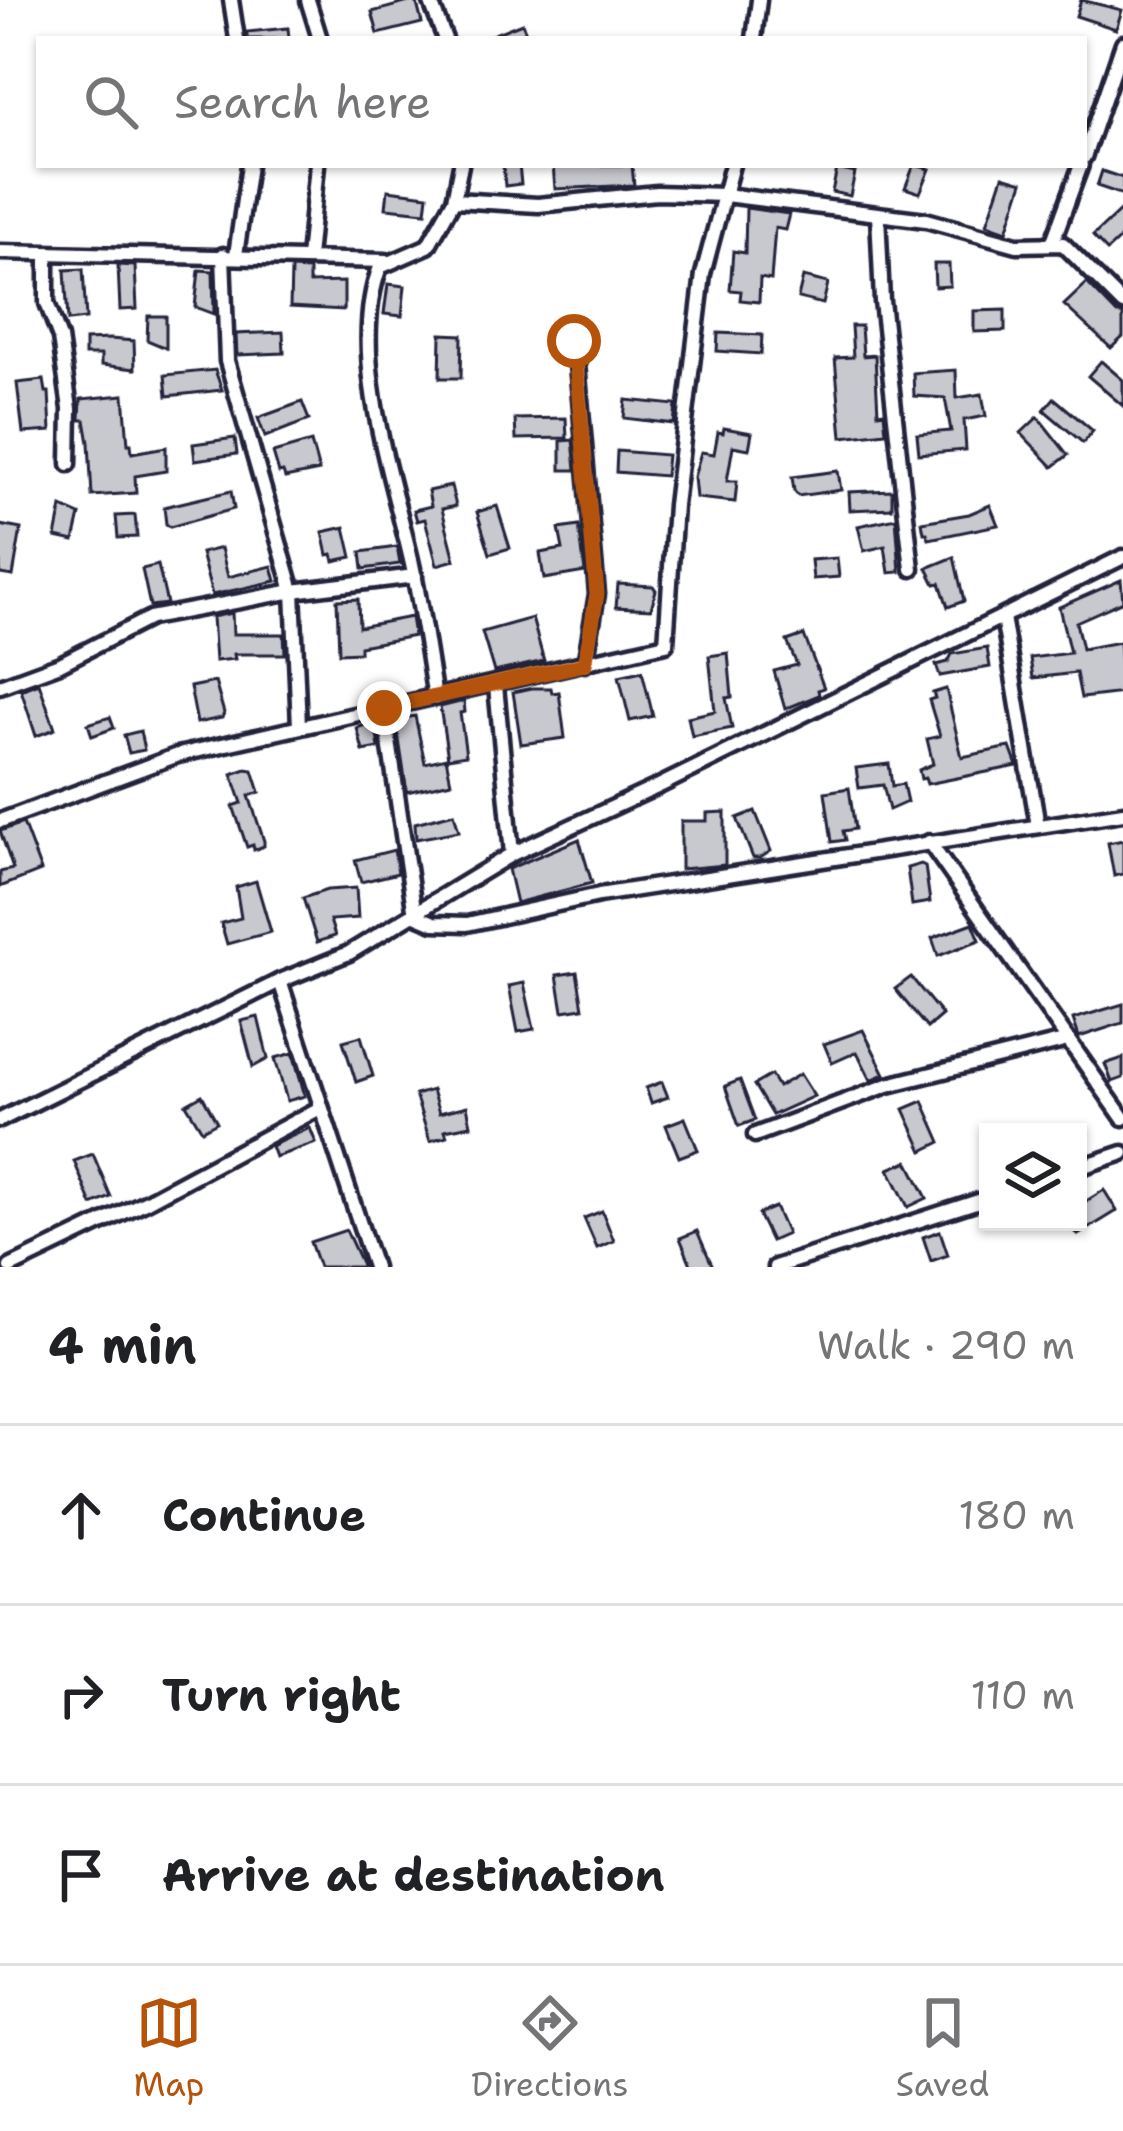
<!DOCTYPE html>
<html lang="en">
<head>
<meta charset="utf-8">
<style>
  :root { --surface:#fff; --page:#f2f2f2; --text:#202124; --muted:#757577; --line:#e0e0e0; --accent:#b45309 }
  body { margin:0; font-family:"Shantell Sans",sans-serif; background:var(--page); color:var(--text) }
  .controls { position:absolute; right:36px; bottom:36px; display:grid; overflow:hidden; border-radius:0px; box-shadow:0 3px 9px #0004 }
  .controls button { width:108px; height:108px; display:grid; place-items:center; padding:0; border:0; border-bottom:3px solid var(--line); background:var(--surface); color:var(--text); font:60px sans-serif }
  .stop { position:absolute; width:36px; height:36px; margin:-27px; border:9px solid #b45309; border-radius:50%; background:#fff }
  .stop.end { background:#b45309; border-color:#fff; box-shadow:0 3px 12px #0008 }
  .list { margin:0; padding:0; list-style:none }
  h2 { display:flex; justify-content:space-between; align-items:center; height:156px; margin:0; padding:0 48px; font-size:51px }
  h2 small { font-size:39px; font-weight:400; color:var(--muted) }
  .list li { display:grid; grid-template-columns:78px 1fr auto; gap:36px; align-items:center; box-sizing:border-box; height:180px; padding:0 48px; border-top:3px solid var(--line) }
  .list b { display:block; font-size:45px; white-space:nowrap }
  .list em { font-size:39px; font-style:normal; color:var(--muted) }
  .icon { flex:none; width:66px; height:66px; fill:none; stroke:currentColor; stroke-width:2; stroke-linecap:round; stroke-linejoin:round }
  .map { position:relative; flex:none; width:1123px; height:1267px; overflow:hidden }
  .search { position:absolute; background:var(--surface); box-shadow:0 3px 9px #0004; left:36px; right:36px; top:36px; height:132px; display:flex; align-items:center; gap:30px; box-sizing:border-box; padding:0 42px; border-radius:0px; color:var(--muted); font-size:45px }
  .sheet { height:696px; background:var(--surface) }
  nav { display:flex; justify-content:space-around; align-items:center; box-sizing:border-box; height:168px; border-top:3px solid var(--line); background:var(--surface); font-size:33px; color:var(--muted) }
  nav a { display:grid; justify-items:center; gap:6px }
  nav .on { color:var(--accent) }
  .map>svg:first-child { display:block }
  .building { fill:#c8c8cf; stroke:#22223b; stroke-width:3 }
  .lines { fill:none; stroke-linecap:round; stroke-linejoin:round }
  .minor-casing { stroke:#22223b; stroke-width:21 }
  .minor { stroke:#fff; stroke-width:12 }
  .route { stroke:#b45309; stroke-width:15 }
</style>
</head>
<body>
<div class="map">
<svg width="1123" height="1267" viewBox="0 0 1123 1267">
  <rect width="100%" height="100%" fill="#fff"/>
  <filter id="ink" filterUnits="userSpaceOnUse"><feTurbulence type="fractalNoise" baseFrequency=".00833" numOctaves="2"/><feDisplacementMap in="SourceGraphic" scale="24" xChannelSelector="R" yChannelSelector="G"/><feConvolveMatrix kernelMatrix="1 2 1 2 8 2 1 2 1" color-interpolation-filters="sRGB"/></filter>
  <g filter="url(#ink)">
    <!-- building -->
    <g class="building">
      <path d="M416,0l6,23 -44,11 -6,-22z"/>
      <path d="M1081,0l41,10 -6,19 -40,-13z"/>
      <path d="M522,23l7,16h-44l-1,-1z"/>
      <path d="M288,28l1,11h-42v-7z"/>
      <path d="M503,165h16l2,19 -16,2z"/>
      <path d="M553,165h79l2,20 -79,4z"/>
      <path d="M914,165l16,4 -10,24 -15,-5z"/>
      <path d="M837,169l18,4 -5,23 -18,-4z"/>
      <path d="M1102,171l21,7v17l-26,-9z"/>
      <path d="M1003,176l20,6 -16,49 -20,-7z"/>
      <path d="M388,190l40,5 -2,17 -40,-4z"/>
      <path d="M746,208l43,6 -4,16 -10,-2 -4,52 -11,-2 -1,24 -19,-2 1,-9 -11,-1 3,-39 12,2z"/>
      <path d="M1123,208v28l-16,15 -14,-15z"/>
      <path d="M934,264h15l1,22 -15,1z"/>
      <path d="M118,265l17,1 2,43 -17,1z"/>
      <path d="M83,269l3,50 -18,2 -3,-51z"/>
      <path d="M291,269l18,1v13l35,-1v28l-54,-3z"/>
      <path d="M199,270l14,1 1,43 -19,-7z"/>
      <path d="M803,277l25,6 -5,21 -25,-6z"/>
      <path d="M1087,283l30,31h6v23l-12,11 -47,-43z"/>
      <path d="M388,284l17,2 -3,30 -18,-2z"/>
      <path d="M1005,310v21l-31,1v-21z"/>
      <path d="M148,316h18v32l-19,-8z"/>
      <path d="M851,326h10l2,30 12,-1 3,58 6,-1 2,20 -44,5 -7,-79 18,-1z"/>
      <path d="M283,332l1,21 -47,2 -1,-21z"/>
      <path d="M718,333l44,2 -1,19 -44,-3z"/>
      <path d="M441,334l21,1 -1,43h-21z"/>
      <path d="M110,339l24,2 1,28 -34,-4v-10h-16v-15z"/>
      <path d="M1101,361l22,19v26l-35,-30z"/>
      <path d="M215,370l7,20 -55,6 -2,-21z"/>
      <path d="M956,370l1,28 25,-4 4,22 -22,4 2,30 -47,4 -2,-20 34,-3 -6,-33 -31,-2 -1,-23z"/>
      <path d="M44,380l2,12h3l2,39 -28,2 -6,-50z"/>
      <path d="M124,395l4,49h3l1,9 34,-6v24l-31,5 1,17 -44,3 -3,-53 -4,-23h-5l1,-21z"/>
      <path d="M1054,398l39,33 -10,12 -39,-33z"/>
      <path d="M626,400l50,5 -2,19 -50,-6z"/>
      <path d="M302,402l7,18 -44,17 -7,-19z"/>
      <path d="M1038,417l30,38 -15,12 -32,-34z"/>
      <path d="M566,418l1,20 -51,1 -1,-20z"/>
      <path d="M724,428l28,5 -3,16 -16,-3 -6,35h10l-2,21 -39,-4 -2,-21 7,-25 13,2 4,-22 5,1z"/>
      <path d="M235,438l2,16 -42,6 -2,-16z"/>
      <path d="M573,440l3,30h-15v-29z"/>
      <path d="M311,442l8,29 -34,7 -2,-6 -4,1 -6,-20z"/>
      <path d="M617,451l50,4 -2,21 -49,-4z"/>
      <path d="M838,471l3,19 -43,6 -4,-5 -2,-14z"/>
      <path d="M451,486l5,20 -14,3 13,51 -18,5 -12,-46 -8,2 -3,-11 17,-4 -3,-15z"/>
      <path d="M892,490v18l-42,2 -1,-18z"/>
      <path d="M231,491l3,18 -64,18 -4,-3 -2,-17z"/>
      <path d="M990,505l8,20 -69,14 -2,-6h-3l-2,-11 47,-8z"/>
      <path d="M497,506l13,42 -20,6 -13,-42z"/>
      <path d="M62,507l18,8 -6,26 -18,-4z"/>
      <path d="M135,515l2,22 -19,1 -2,-22z"/>
      <path d="M896,518l4,54 -11,1 -4,-27 -21,5 -6,-25z"/>
      <path d="M0,525l21,4 -8,47 -13,-2z"/>
      <path d="M579,526l6,46 -41,7 -4,-26 23,-4 -4,-20z"/>
      <path d="M345,527l7,30 -18,4 -2,-7 -4,1 -5,-23z"/>
      <path d="M397,547l3,17 -37,5 -2,-17z"/>
      <path d="M221,548l7,29 44,-11 4,15 -64,14 -11,-42z"/>
      <path d="M954,557l10,44 -16,6 -8,-24 -5,1 -8,-16z"/>
      <path d="M837,558l2,19 -26,2 -2,-19z"/>
      <path d="M158,565l9,39 -17,2 -8,-37z"/>
      <path d="M1121,580l2,21 -47,21 6,27 37,-7 4,51 -42,5 -5,-25 -43,5 -3,-20 40,-5 -11,-46z"/>
      <path d="M618,584l35,2 3,4 -5,19 -35,-2z"/>
      <path d="M358,599l1,28 52,-10 3,19 -54,10v6l-21,1 -2,-53z"/>
      <path d="M232,613l1,21h51l1,20h-51l1,5 -20,2 -3,-44z"/>
      <path d="M532,618l12,43 -50,11 -12,-40z"/>
      <path d="M804,635l20,53 -6,2 1,5 -34,14 -11,-38 23,-6 -10,-24z"/>
      <path d="M987,648l3,19 -50,9 -4,-11 12,-3 4,-8z"/>
      <path d="M728,653l4,44 -6,1 6,30 -40,8 -4,-19 27,-6 -6,-55z"/>
      <path d="M642,671l11,45 -23,5 -11,-45z"/>
      <path d="M215,682l9,31 -2,5 -25,5 -7,-36z"/>
      <path d="M39,683l16,46 -19,7 -15,-46z"/>
      <path d="M532,688h19l1,5 7,-1 6,46 -44,6 -8,-52z"/>
      <path d="M946,689l16,68 48,-10 7,19 -90,18 -2,-6 -4,1 -2,-9 14,-6 -6,-25 13,-3 -11,-36 6,-2 -2,-5z"/>
      <path d="M464,701l1,11 -5,1 6,42 -18,3 -8,-51z"/>
      <path d="M415,716l10,47 21,-5 5,24 -44,10 -11,-72z"/>
      <path d="M110,717l4,11 -22,8 -4,-12z"/>
      <path d="M375,721l4,27 -16,3 -6,-23z"/>
      <path d="M140,731l4,19 -15,3 -5,-18z"/>
      <path d="M889,764l3,22 11,-2 4,18 -18,8 -6,-25 -24,3 -3,-20z"/>
      <path d="M246,769l7,1 7,22 -11,4 15,45v5l-10,4 -1,-5 -6,2 -14,-41 9,-3 -10,-29z"/>
      <path d="M849,788l6,41 -12,2 2,9 -13,2 -7,-50z"/>
      <path d="M755,811l16,40 -11,7h-7l-16,-40z"/>
      <path d="M725,812v53l-44,4v-48h26v-8z"/>
      <path d="M454,813l5,18 -43,8 -1,-16z"/>
      <path d="M23,823l18,48 -41,16v-15l13,-3 -13,-38z"/>
      <path d="M579,839l13,44 -76,20 -8,-34z"/>
      <path d="M1123,840v34l-9,2 -6,-33z"/>
      <path d="M394,850l4,23 -37,9 -6,-22z"/>
      <path d="M921,864l4,2 5,36 -18,3 -5,-37z"/>
      <path d="M256,881l15,51 -44,12 -6,-21 20,-5 -5,-31z"/>
      <path d="M356,888l2,30 -28,2 5,16 -18,6 -14,-44 24,-8z"/>
      <path d="M973,923l7,17 -42,16 -6,-18z"/>
      <path d="M577,972l6,36 -20,3 -6,-36z"/>
      <path d="M911,977l31,38 -15,13 -32,-39z"/>
      <path d="M524,983l10,46 -16,3 -9,-46z"/>
      <path d="M1123,1004v19l-44,14 -6,-18z"/>
      <path d="M258,1017l10,42 -15,8 -12,-46z"/>
      <path d="M863,1030l22,44 -14,6 -14,-28 -25,11 -8,-19z"/>
      <path d="M361,1036l12,40 -17,6 -13,-41z"/>
      <path d="M293,1053l12,43 -18,5 -12,-43z"/>
      <path d="M1123,1058v20l-11,4 -7,-18z"/>
      <path d="M800,1074l14,22 -42,19 -18,-30 17,-10 7,12z"/>
      <path d="M740,1080l15,40 -16,6 -14,-40z"/>
      <path d="M662,1082l6,15 -17,6 -5,-15z"/>
      <path d="M432,1090l7,23 28,-7 4,19 -26,5 2,6 -17,5 -15,-46z"/>
      <path d="M202,1095l15,27 -15,8 -16,-26z"/>
      <path d="M923,1101l18,41 -18,9 -19,-42z"/>
      <path d="M685,1118l13,32 -19,7 -13,-32z"/>
      <path d="M310,1128l6,15 -41,14 -4,-11z"/>
      <path d="M93,1154l18,43 -19,8 -18,-44z"/>
      <path d="M908,1161l19,37 -19,9 -19,-38z"/>
      <path d="M1104,1190l13,21 -39,24 -10,-13h10v-16z"/>
      <path d="M775,1207l12,27 -16,7 -13,-27z"/>
      <path d="M602,1211l12,30 -17,7 -13,-30z"/>
      <path d="M346,1230l17,37h-44l-9,-25z"/>
      <path d="M697,1231l16,36h-21l-12,-29z"/>
      <path d="M940,1231l8,24 -17,6 -8,-24z"/>
    </g>
    <g class="lines">
      <defs>
        <g id="minor">
          <path d="M231,0l6,39"/>
          <path d="M308,0l12,39"/>
          <path d="M430,0l15,39"/>
          <path d="M754,39l5,-39"/>
          <path d="M1084,157l39,-114"/>
          <path d="M454,200l84,5 119,-12 68,2 201,25 91,25 46,-1 60,60"/>
          <path d="M878,214l4,87 30,268"/>
          <path d="M1053,241l28,-76"/>
          <path d="M0,252l386,9"/>
          <path d="M47,255v48l13,35 10,71 -1,55"/>
          <path d="M223,255l4,106 66,230 6,135"/>
          <path d="M236,255l13,-90"/>
          <path d="M308,258l9,-93"/>
          <path d="M575,341l22,253 -12,70"/>
          <path d="M1003,617l35,209"/>
          <path d="M0,686l60,-22 90,-46 143,-27 122,-15"/>
          <path d="M496,686l16,168"/>
          <path d="M435,698c-7,-43 -13,-86 -22,-129 -19,-89 -66,-214 -33,-302l48,-21 26,-46 7,-35"/>
          <path d="M384,708l31,207 19,8 33,1 132,-29 524,-82"/>
          <path d="M0,821l178,-66 488,-111 9,-139 28,-231 29,-109"/>
          <path d="M929,842l194,276"/>
          <path d="M280,981l94,286"/>
          <path d="M0,1120l280,-139 69,-28 163,-99 147,-68 464,-229"/>
          <path d="M755,1135l133,-50 180,-45"/>
          <path d="M1078,1168l45,-15"/>
          <path d="M10,1267l137,-66 173,-93"/>
          <path d="M775,1267l213,-69"/>
        </g>
      </defs>
      <!-- minor casing -->
      <use href="#minor" class="minor-casing"/>
      <!-- minor -->
      <use href="#minor" class="minor"/>
    </g>
  </g>
  <g class="lines" filter="url(#ink)">
    <!-- route -->
    <path class="route" d="M384,708l201,-44 12,-70 -23,-253"/>
  </g>
</svg>
<div class="controls">
<button><svg class="icon" aria-label="layers" viewBox="0 0 24 24"><path d="M12 4l9 5-9 5-9-5zM3 14l9 5 9-5"/></svg></button>
</div>
<div class="stop" style="left:574px;top:341px"></div>
<div class="stop end" style="left:384px;top:708px"></div>
<div class="search"><svg class="icon" aria-label="search" viewBox="0 0 24 24"><circle cx="10" cy="10" r="6"/><path d="M15 15l6 6"/></svg>Search here</div>
</div>
<section class="sheet">
<h2>4 min<small>Walk · 290 m</small></h2>
<ul class="list">
<li><svg class="icon" aria-label="ahead" viewBox="0 0 24 24"><path d="M12 20V5M6 11l6-6 6 6"/></svg><div><b>Continue</b></div><em>180 m</em></li>
<li><svg class="icon" aria-label="right" viewBox="0 0 24 24"><path d="M7 20v-9h11M14 6l5 5-5 5"/></svg><div><b>Turn right</b></div><em>110 m</em></li>
<li><svg class="icon" aria-label="arrive" viewBox="0 0 24 24"><path d="M6 21V4h12l-3 4 3 4H6"/></svg><div><b>Arrive at destination</b></div></li>
</ul>
</section>
<nav>
<a class="on"><svg class="icon" aria-label="map" viewBox="0 0 24 24"><path d="M3 6l6-2 6 2 6-2v14l-6 2-6-2-6 2zM9 4v14M15 6v14"/></svg>Map</a>
<a><svg class="icon" aria-label="directions" viewBox="0 0 24 24"><path d="M12 3l9 9-9 9-9-9zM9 14v-3h6M13 9l2 2-2 2"/></svg>Directions</a>
<a><svg class="icon" aria-label="saved" viewBox="0 0 24 24"><path d="M7 4h10v16l-5-4-5 4z"/></svg>Saved</a>
</nav>
</body>
</html>
